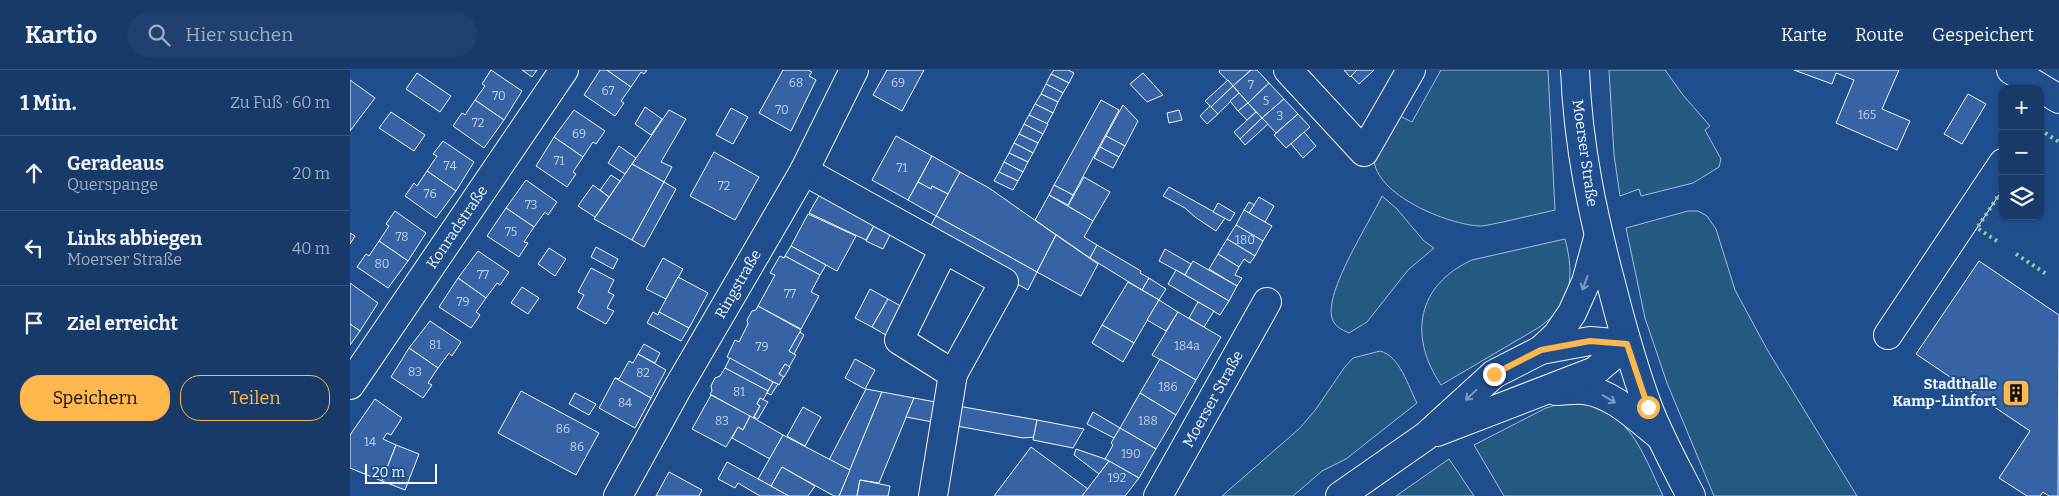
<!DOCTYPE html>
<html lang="de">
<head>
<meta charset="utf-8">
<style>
  :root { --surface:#173a69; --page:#20416f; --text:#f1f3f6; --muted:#9eadc0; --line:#36547d; --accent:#ffb74d }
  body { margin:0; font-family:Bitter,serif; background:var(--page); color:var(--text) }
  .controls { position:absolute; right:15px; top:15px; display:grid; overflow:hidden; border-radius:10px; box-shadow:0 1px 4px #0004 }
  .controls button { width:45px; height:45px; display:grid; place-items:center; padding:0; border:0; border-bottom:1px solid var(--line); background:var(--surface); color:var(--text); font:25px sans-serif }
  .scale { position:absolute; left:15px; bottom:12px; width:72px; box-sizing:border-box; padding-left:5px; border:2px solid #f2f6ff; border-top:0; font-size:14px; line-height:18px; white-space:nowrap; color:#f2f6ff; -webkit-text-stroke:4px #1f4e8c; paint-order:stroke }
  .stop { position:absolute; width:15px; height:15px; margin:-11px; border:4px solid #ffb74d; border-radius:50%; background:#fff }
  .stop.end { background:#ffb74d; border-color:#fff; box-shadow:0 1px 5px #0008 }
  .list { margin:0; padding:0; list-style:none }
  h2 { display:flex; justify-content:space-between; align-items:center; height:65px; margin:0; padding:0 20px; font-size:21px }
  h2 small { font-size:16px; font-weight:400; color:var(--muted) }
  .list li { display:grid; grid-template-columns:32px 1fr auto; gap:15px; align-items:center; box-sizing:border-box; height:75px; padding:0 20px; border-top:1px solid var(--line) }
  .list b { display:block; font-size:19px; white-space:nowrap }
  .list p { margin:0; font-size:16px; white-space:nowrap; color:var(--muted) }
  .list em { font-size:16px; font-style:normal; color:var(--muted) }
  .actions { display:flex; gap:10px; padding:15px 20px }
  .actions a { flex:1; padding:11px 0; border:1px solid var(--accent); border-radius:20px; text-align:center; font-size:18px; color:var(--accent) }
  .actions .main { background:var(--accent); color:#111 }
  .icon { flex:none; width:28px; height:28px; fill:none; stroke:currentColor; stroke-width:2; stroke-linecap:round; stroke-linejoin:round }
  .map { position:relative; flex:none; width:1709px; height:426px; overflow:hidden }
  header { display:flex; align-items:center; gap:30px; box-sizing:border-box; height:70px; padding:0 25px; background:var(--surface); border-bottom:1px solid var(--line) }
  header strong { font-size:24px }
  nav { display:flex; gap:28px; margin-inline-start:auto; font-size:18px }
  .search { width:350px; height:45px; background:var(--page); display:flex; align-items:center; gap:12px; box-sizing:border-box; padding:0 18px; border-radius:28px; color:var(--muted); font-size:19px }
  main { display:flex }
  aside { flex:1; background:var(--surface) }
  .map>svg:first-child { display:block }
  .green { fill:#245a82; stroke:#a8bbd7 }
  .building { fill:#3563a3; stroke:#f2f6ff }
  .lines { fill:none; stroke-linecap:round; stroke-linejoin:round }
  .minor-casing { stroke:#f2f6ff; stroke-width:30 }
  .major-casing { stroke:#f2f6ff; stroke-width:30 }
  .minor { stroke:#1f4e8c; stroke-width:28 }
  .major { stroke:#1f4e8c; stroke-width:28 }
  .hedge { stroke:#97c8a6; stroke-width:4; stroke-dasharray:2.5 4; stroke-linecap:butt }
  .oneway { stroke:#7e9ac0 }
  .route { stroke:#ffb74d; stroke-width:6 }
  .labels { text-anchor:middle; stroke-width:4; stroke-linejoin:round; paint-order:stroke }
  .number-label { font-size:12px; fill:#c3d1e8 }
  .street-label { font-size:15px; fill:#f2f6ff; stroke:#1f4e8c }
  .poi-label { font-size:15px; font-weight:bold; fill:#f2f6ff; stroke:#1f4e8c; text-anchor:end }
</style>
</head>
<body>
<header>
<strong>Kartio</strong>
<div class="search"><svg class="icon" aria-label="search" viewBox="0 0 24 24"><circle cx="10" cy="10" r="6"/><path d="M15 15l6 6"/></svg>Hier suchen</div>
<nav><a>Karte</a><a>Route</a><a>Gespeichert</a></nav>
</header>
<main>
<aside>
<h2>1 Min.<small>Zu Fuß · 60 m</small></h2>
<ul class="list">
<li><svg class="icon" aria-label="ahead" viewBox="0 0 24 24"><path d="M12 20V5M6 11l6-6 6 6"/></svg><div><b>Geradeaus</b><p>Querspange</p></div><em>20 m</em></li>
<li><svg class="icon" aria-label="left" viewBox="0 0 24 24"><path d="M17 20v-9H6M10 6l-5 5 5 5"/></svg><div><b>Links abbiegen</b><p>Moerser Straße</p></div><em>40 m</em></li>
<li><svg class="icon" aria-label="arrive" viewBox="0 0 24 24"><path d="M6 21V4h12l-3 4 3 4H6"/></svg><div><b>Ziel erreicht</b></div></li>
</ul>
<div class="actions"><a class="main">Speichern</a><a>Teilen</a></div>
</aside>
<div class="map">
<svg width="1709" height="426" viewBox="0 0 1709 426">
  <rect width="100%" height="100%" fill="#1f4e8c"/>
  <!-- green -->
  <g class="green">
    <path d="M1091,0h107l7,140c-17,4 -35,8 -52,12 -7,1 -16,4 -23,4 -31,-1 -106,-31 -106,-68l24,-43 14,7z"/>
    <path d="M1259,0h56l18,25 27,31 -5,4 16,29 -2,8 -26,16 -52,13 -2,-7 -19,7 -6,-41z"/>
    <path d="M1032,126l15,13 27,32 10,7 -26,22 -41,52 -18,11c-7,-3 -15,-7 -17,-15 -8,-26 38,-96 50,-122z"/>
    <path d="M1338,141h10l9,5 9,13 19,61 33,61 89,145h-143l-47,-113 -22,-65 -19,-90z"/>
    <path d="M1215,169c10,38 7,66 -27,89l-97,57c-33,-49 -24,-100 31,-125z"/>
    <path d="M1030,281c20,5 28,35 37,52l-71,56 -24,12 -29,25h-71l78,-68 16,-19 28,-41 9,-10z"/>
    <path d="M1217,332c60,1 74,47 96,94h-159l-30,-51 72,-37z"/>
    <path d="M1099,389l25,37h-78z"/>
  </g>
  <!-- building -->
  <g class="building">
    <path d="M141,0l31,21 -18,29 -29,-20 10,-14 -3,-2z"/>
    <path d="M172,0h15l-5,7z"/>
    <path d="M250,0h7l24,17 -10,14 3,2 -9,13 -31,-21z"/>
    <path d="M257,0h40l-3,4 -3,-2 -10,15z"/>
    <path d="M433,0h25l4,2 -3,4 7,4 -25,51 -32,-18z"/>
    <path d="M537,0h37l-22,41 -29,-16z"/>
    <path d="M704,0h14l6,3 -5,10 -18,-9z"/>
    <path d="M870,0h31l-18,16 -14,-14z"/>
    <path d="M901,0h6l12,13 -21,20 -15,-17z"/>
    <path d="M994,0h13l-7,7z"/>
    <path d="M1007,0h17l-15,14 -8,-8z"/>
    <path d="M1444,0h105l-17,39 28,12 -13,29 -61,-27 18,-43 -18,-7 -4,11z"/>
    <path d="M67,3l34,23 -11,16 -34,-23z"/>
    <path d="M793,3l20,22 -16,7 -17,-18z"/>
    <path d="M701,4l18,9 -6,10 -17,-9z"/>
    <path d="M0,10l25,18 -25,33z"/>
    <path d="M878,10l5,6 -22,21 -6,-6z"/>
    <path d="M919,13l15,16 -22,19 -14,-15z"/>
    <path d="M696,14l17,9 -5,9 -17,-8z"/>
    <path d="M883,16l6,7 -21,21 -7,-7z"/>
    <path d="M889,23l9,10 -10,8 -8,-10z"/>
    <path d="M691,24l17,8 -5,11 -18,-9z"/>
    <path d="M1618,24l18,10 -24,40 -18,-10z"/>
    <path d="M934,29l14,15 -22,19 -14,-15z"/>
    <path d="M125,30l29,20 -20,28 -31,-22 9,-13 3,2z"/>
    <path d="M751,30l18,10 -46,85 -19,-10z"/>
    <path d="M898,33l8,9 -9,8 -9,-9z"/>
    <path d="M685,34l18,9 -6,11 -18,-9z"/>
    <path d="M773,35l15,16 -13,25 -19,-10z"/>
    <path d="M860,36l8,8 -11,10 -7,-8z"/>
    <path d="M295,37l17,12 -11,16 -16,-11z"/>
    <path d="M381,38l17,9 -15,27 -17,-9z"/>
    <path d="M224,40l31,21 -9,13 -3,-2 -10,15 -29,-20z"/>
    <path d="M319,40l17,9 -25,43 11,5 -8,15 -32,-18z"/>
    <path d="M829,40l3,10 -13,3 -2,-10z"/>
    <path d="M41,42l34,23 -11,16 -35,-23z"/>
    <path d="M906,42l6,6 -22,21 -6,-7z"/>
    <path d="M948,44l12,13 -24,21 -12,-13z"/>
    <path d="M679,45l19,9 -5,10 -19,-10z"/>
    <path d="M912,48l6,6 -23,21 -5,-6z"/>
    <path d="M674,54l19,10 -5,9 -19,-9z"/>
    <path d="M954,62l12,14 -13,12 -12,-14z"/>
    <path d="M669,64l19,9 -5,10 -19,-10z"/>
    <path d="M546,66l36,20 -24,44 -36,-20z"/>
    <path d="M756,66l19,10 -6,11 -19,-10z"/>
    <path d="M204,67l29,20 -10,15 3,2 -9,13 -31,-21z"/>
    <path d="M93,71l31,21 -18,29 -29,-20 10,-15 -4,-2z"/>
    <path d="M664,73l19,10 -5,9 -19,-9z"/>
    <path d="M269,76l17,12 -11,16 -17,-11z"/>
    <path d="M750,77l19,10 -6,11 -19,-10z"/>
    <path d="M364,82l45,25 -24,43 -45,-24z"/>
    <path d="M659,83l19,9 -5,10 -19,-10z"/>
    <path d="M582,86l28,16 -12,22 -16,-8 -1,3 -13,-7z"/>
    <path d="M654,92l19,10 -5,9 -19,-9z"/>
    <path d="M282,94l32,18 -32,58 -38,-21z"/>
    <path d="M77,101l29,20 -20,27 -31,-22 9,-13 3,3z"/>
    <path d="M610,102l29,16 67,47 -19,37 -101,-56z"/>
    <path d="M649,102l19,9 -5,9 -19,-9z"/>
    <path d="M261,105l9,6 -11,16 -9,-7z"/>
    <path d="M734,107l26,15 -17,29 -25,-15z"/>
    <path d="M176,110l31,22 -9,13 -3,-3 -11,15 -28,-19z"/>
    <path d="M314,112l12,7 -32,58 -12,-7z"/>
    <path d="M568,112l13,7 1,-3 16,8 -12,22 -28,-16z"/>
    <path d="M243,115l16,12 -14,20 -17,-11z"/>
    <path d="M704,115l19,10 -5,10 -19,-10z"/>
    <path d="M819,117l56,31 -9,13 -21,-14 -10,-9 -22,-12z"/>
    <path d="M471,122l55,30 -10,18 -57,-27z"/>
    <path d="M699,125l44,26 -9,16 13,8 -7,13 -55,-38z"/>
    <path d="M909,127l15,9 -9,16 -16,-9z"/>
    <path d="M899,132l5,3 -5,8 -5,-3z"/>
    <path d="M868,133l17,10 -5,8 -17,-9z"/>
    <path d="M156,138l28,19 -10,15 4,1 -9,14 -32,-21z"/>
    <path d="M894,140l28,16 -9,15 -27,-16z"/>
    <path d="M45,141l31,22 -18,28 -29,-20 10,-15 -3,-2z"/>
    <path d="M458,144l48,22 -19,35 -46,-25z"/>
    <path d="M586,146l101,56 -9,18 -75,-42 -22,-23z"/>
    <path d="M526,152l16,9 -9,18 -17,-8z"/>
    <path d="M886,155l27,16 -8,15 -28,-17z"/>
    <path d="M0,163l5,3 -5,8z"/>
    <path d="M706,165l42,29 -17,32 -44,-24z"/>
    <path d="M877,169l28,17 -5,7 -6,-4 -5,8 -21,-13z"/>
    <path d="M29,171l29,20 -20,27 -31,-21 9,-13 3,2z"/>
    <path d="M747,175l44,26 -1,2 9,5 -7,12 -52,-32z"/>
    <path d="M441,176l35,19 -6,10 -35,-19z"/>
    <path d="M246,177l22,12 -5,10 -22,-12z"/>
    <path d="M199,178l17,11 -11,17 -17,-12z"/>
    <path d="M815,179l26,15 -6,11 -26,-14z"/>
    <path d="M128,181l31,21 -9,13 -3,-2 -11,15 -28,-20z"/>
    <path d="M868,184l21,13 -4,8 7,3 -5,8 -28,-17z"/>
    <path d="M430,186l4,2 1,-2 35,19 -9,17 8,4 -18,33 -43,-23 17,-31 -5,-2z"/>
    <path d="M313,188l20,11 -17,30 -20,-10z"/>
    <path d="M843,191l44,25 -8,15 -44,-26z"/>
    <path d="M1629,191l80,54 -1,181h-9l-6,-4 -3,4h-13l-28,-18 31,-47 -114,-77z"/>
    <path d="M241,198l23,12 -6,12 6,3 -7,13 7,3 -8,13 -29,-16 7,-13 -6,-3z"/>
    <path d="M826,200l53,31 -9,14 -52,-31z"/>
    <path d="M328,207l30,16 -19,35 -30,-16z"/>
    <path d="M108,208l28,20 -10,14 4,3 -9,13 -32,-21z"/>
    <path d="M799,208l17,11 -7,11 -17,-10z"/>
    <path d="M778,212l31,18 -25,43 -32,-18z"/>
    <path d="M0,213l28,20 -18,28 -10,-7z"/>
    <path d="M172,217l17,11 -11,16 -17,-11z"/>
    <path d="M520,219l18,10 -16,28 -17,-9z"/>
    <path d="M538,229l18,10 -15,29 -19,-11z"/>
    <path d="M809,230l19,12 -12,19 -19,-11z"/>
    <path d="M848,232l16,9 -10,16 -15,-9z"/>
    <path d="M408,236l43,24 -12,21 7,4 -7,12 -4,-3 -6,10 5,2 -5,9 -52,-28 8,-17 4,2 9,-18 -1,-4 5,-9 4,-1z"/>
    <path d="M303,242l5,3 1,-3 30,16 -8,13 -34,-18z"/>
    <path d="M828,242l43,25 -25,43 -44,-25z"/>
    <path d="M80,251l31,21 -9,14 -3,-3 -11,15 -29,-20z"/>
    <path d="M0,254l10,7 -10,14z"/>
    <path d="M752,255l32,18 -11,19 -31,-19z"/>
    <path d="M450,262l4,3 -10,19 -5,-3z"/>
    <path d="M294,274l16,9 -5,10 -17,-9z"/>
    <path d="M59,278l29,20 -10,15 4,2 -9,13 -32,-21z"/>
    <path d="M288,284l28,16 -15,28 -36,-20 4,1 10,-18 4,2z"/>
    <path d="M380,288l43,24 -5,9 -43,-23z"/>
    <path d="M505,289l20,11 -10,19 -20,-11z"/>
    <path d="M810,289l36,21 -20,35 -36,-22z"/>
    <path d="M435,294l5,3 -6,10 -5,-3z"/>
    <path d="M375,298l43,23 -5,9 -3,-2 -3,6 3,2 -7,12 -43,-24 2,-3 -1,-5 4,-8 5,-2z"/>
    <path d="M265,308l36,20 -16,30 -36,-20z"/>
    <path d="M423,312l5,2 -7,11 -4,-2z"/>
    <path d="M516,319l16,3 -32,78 -21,-10z"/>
    <path d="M171,321l78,42 -23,42 -78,-42z"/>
    <path d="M532,322l32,6 -35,85 -19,-3 -3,16h-18z"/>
    <path d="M225,323l21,11 -7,11 -20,-11z"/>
    <path d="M790,323l36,22 -20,34 -36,-21z"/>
    <path d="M361,325l39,21 -7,14 -5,-3 -12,20 -34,-18z"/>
    <path d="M410,328l8,4 -10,17 -4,-2 6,-11 -3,-2z"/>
    <path d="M564,328l27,5 -3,20 -32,-6z"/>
    <path d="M25,329l27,19 -11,17 -4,-2 -4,6 13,6 -14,36 -32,-13v-33z"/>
    <path d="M608,336l79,14 -3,17 -11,1 -72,-13z"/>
    <path d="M453,337l18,10 -16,29 -18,-10z"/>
    <path d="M743,342l27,16 -6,10 -27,-14z"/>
    <path d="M400,346l33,19 -13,24 -38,-21 6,-11 5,3z"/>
    <path d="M687,350l47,9 -11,19 -40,-8z"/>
    <path d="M770,358l36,21 -17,29 -34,-19 8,-14 -2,-2z"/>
    <path d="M433,365l67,35 -11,26h-5l-52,-29 -11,19 -13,-7z"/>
    <path d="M46,375l23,9 -14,36 -23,-9z"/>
    <path d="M681,377l57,42 -6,7h-88z"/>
    <path d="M726,379l29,10 4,2 -10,13 -25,-19z"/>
    <path d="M759,391l30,17 -14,18h-43z"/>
    <path d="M377,392l44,24 18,10h-29l-22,-13 -3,5 -17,-9z"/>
    <path d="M432,397l33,19 -7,10h-19l-18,-10z"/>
    <path d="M319,402l33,18 -3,6h-43z"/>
    <path d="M510,410l30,6 -2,10h-31z"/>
  </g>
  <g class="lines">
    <defs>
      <g id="minor">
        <path d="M938,0l76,82 47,-82"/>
        <path d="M1661,0l48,29"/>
        <path d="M454,101l200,111 -51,92 -54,-34 45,-91"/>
        <path d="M1538,265l115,-172"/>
        <path d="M0,315l214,-315"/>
        <path d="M268,426l59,-107 127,-218 50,-101"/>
        <path d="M583,426l20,-122"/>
        <path d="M808,426l109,-194"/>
      </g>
      <g id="major">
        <path d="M1225,0c3,77 18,146 38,221 10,39 21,78 35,116 12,31 28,60 43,89"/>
        <path d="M1191,280l49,-9 37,3"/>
        <path d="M1206,321c9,0 19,-2 28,-1 29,3 54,29 76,46"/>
        <path d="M1087,362l158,-61 32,-27"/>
        <path d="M990,426l86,-60 68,-62 47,-24 16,-15 15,-22 14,-31 12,-44"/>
      </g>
    </defs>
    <!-- minor casing -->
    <use href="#minor" class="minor-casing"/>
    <!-- major casing -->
    <use href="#major" class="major-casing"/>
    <!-- minor -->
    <use href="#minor" class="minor"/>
    <!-- major -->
    <use href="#major" class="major"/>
    <!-- hedge -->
    <g class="hedge">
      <path d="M1690,63l2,-2 17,11"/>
      <path d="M1647,171l-20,-13 26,-39"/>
      <path d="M1666,184l32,21"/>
    </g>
  </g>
  <!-- one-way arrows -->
  <defs><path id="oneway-shaft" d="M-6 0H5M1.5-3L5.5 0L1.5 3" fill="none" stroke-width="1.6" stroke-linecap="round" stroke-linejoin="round" transform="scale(1.25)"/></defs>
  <g class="oneway">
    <use href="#oneway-shaft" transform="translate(1235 213) rotate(110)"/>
    <use href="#oneway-shaft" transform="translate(1121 325) rotate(137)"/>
    <use href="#oneway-shaft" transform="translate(1259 329) rotate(31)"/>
  </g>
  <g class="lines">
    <!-- route -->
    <path class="route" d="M1144,304l47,-24 49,-9 37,3 21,63"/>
  </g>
  <!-- icons -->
  <defs>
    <symbol id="building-square" viewBox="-11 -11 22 22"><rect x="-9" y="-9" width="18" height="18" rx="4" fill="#ffb74d" stroke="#1f4e8c"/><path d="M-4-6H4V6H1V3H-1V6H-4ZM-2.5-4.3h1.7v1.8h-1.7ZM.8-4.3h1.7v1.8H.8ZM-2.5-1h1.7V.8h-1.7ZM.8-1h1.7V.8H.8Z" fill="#111"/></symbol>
  </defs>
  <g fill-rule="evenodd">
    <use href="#building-square" x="1650" y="307" width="32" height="32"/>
  </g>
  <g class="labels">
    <!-- number labels -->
    <g class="number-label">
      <text x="446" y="17">68</text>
      <text x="548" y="17">69</text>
      <text x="901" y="19">7</text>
      <text x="258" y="25">67</text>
      <text x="149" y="30">70</text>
      <text x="916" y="35">5</text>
      <text x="432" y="44">70</text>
      <text x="1517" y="49">165</text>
      <text x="930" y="50">3</text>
      <text x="128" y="57">72</text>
      <text x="229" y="68">69</text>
      <text x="209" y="95">71</text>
      <text x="100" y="100">74</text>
      <text x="552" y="102">71</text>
      <text x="374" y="120">72</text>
      <text x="80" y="128">76</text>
      <text x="181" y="139">73</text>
      <text x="161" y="166">75</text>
      <text x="52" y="171">78</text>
      <text x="895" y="174">180</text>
      <text x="32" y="198">80</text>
      <text x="133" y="209">77</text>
      <text x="440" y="228">77</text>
      <text x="113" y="236">79</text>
      <text x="85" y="279">81</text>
      <text x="837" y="280">184a</text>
      <text x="412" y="281">79</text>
      <text x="65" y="306">83</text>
      <text x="293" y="307">82</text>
      <text x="818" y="321">186</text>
      <text x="389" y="326">81</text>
      <text x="275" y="337">84</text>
      <text x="372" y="355">83</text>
      <text x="798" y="355">188</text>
      <text x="213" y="363">86</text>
      <text x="20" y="376">14</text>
      <text x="227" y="381">86</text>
      <text x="781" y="388">190</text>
      <text x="767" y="412">192</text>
    </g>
    <!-- street labels -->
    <g class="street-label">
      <text transform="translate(1235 83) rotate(82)" y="5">Moerser Straße</text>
      <text transform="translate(107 157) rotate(-56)" y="5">Konradstraße</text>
      <text transform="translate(388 214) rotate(-60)" y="5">Ringstraße</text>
      <text transform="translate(863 329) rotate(-61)" y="5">Moerser Straße</text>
    </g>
    <!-- poi labels -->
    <g class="poi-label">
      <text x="1647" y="319">Stadthalle<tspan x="1647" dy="17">Kamp-Lintfort</tspan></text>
    </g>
  </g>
</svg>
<div class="controls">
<button>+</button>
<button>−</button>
<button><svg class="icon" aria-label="layers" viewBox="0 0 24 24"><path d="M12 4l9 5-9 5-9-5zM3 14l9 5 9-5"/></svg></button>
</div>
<div class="scale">20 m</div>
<div class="stop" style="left:1298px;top:337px"></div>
<div class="stop end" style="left:1144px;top:304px"></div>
</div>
</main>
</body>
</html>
